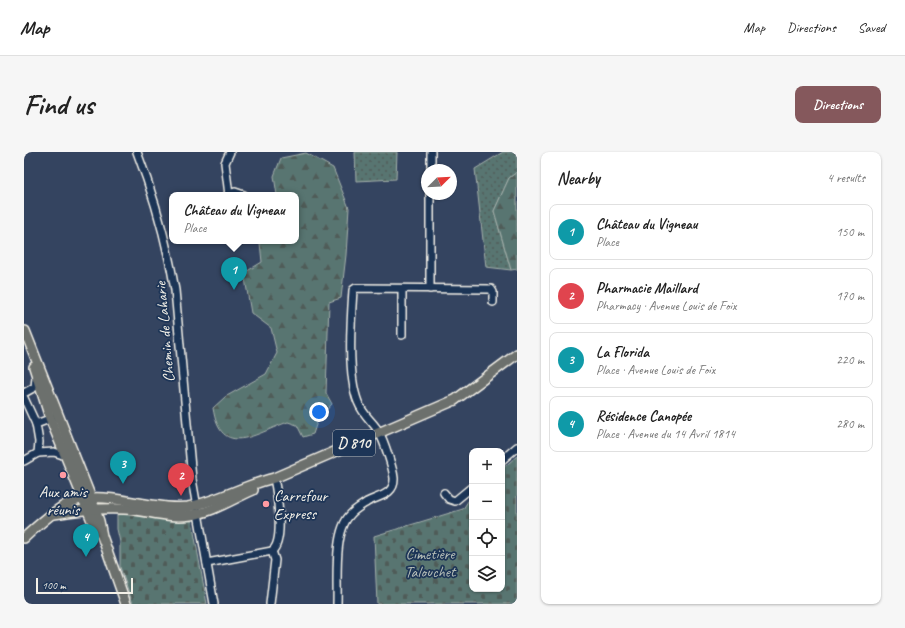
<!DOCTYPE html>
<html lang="en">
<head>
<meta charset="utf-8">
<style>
  :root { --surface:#fff; --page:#f6f6f6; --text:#222; --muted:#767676; --line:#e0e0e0; --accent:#85585c }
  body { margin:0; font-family:Caveat,sans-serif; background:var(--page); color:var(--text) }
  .controls { position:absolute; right:12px; bottom:12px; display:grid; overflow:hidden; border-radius:8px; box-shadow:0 1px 3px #0004 }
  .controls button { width:36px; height:36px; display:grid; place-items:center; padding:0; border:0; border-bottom:1px solid var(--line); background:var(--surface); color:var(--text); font:20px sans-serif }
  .compass { position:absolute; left:397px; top:12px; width:36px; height:36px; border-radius:50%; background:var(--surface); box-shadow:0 1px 3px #0004; rotate:66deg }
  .scale { position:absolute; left:12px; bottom:10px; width:97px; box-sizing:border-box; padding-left:4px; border:2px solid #f4f1e8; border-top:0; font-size:11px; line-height:14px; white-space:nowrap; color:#f4f1e8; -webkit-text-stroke:3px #1d3557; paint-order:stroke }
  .you { position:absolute; left:295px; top:260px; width:14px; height:14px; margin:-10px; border:3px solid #fff; border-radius:50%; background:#1a73e8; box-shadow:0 0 0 6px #1a73e833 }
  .badge { display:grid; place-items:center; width:26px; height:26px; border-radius:50%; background:var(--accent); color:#fff; font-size:13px; font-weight:700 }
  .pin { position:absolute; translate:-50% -33px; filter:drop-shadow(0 1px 2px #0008) }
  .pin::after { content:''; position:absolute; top:21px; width:14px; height:12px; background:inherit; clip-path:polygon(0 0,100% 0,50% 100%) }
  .popup { position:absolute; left:145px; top:40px; width:130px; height:52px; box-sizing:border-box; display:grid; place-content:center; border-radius:8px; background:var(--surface); filter:drop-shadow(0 1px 3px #0005); font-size:13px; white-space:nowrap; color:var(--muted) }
  .popup b { font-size:15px; color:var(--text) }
  .popup::after { content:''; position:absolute; left:50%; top:100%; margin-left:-8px; border:8px solid transparent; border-top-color:var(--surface) }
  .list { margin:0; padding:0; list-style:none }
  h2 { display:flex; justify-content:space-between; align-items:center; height:52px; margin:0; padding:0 16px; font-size:17px }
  h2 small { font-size:13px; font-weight:400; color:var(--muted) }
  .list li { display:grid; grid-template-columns:26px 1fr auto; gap:12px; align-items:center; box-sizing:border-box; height:56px; margin:0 8px 8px; padding:0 8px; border:1px solid var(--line); border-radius:8px }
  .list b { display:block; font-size:15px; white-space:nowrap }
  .list p { margin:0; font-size:13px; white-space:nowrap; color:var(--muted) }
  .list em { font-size:13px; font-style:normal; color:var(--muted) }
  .icon { flex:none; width:22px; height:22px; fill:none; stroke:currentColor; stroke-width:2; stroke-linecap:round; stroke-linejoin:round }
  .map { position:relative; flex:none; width:493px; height:452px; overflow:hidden; border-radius:8px }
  header { display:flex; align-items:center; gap:24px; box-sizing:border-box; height:56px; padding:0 20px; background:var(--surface); border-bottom:1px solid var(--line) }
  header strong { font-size:19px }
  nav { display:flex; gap:22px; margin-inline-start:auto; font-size:14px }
  .intro { display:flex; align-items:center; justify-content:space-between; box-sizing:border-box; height:96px; padding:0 24px }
  h1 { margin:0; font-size:28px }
  .button { padding:10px 18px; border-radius:8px; background:var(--accent); color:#fff; font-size:14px; font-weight:700 }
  main { display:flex; gap:24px; padding:0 24px }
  aside { flex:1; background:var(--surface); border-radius:8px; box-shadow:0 1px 3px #0004 }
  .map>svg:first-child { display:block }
  .grass { fill:url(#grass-dots); stroke:#a6b2ac }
  .forest { fill:url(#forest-firs); stroke:#a6b2ac }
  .cemetery { fill:url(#cemetery-stones); stroke:#a6b2ac }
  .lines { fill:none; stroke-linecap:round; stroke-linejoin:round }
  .minor-casing { stroke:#f4f1e8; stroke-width:10 }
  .major-casing { stroke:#f4f1e8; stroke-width:12 }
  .minor { stroke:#1d3557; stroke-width:7 }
  .major { stroke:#6c706d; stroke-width:9 }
  .poi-dot { fill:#ff9aa2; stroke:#1d3557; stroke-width:1.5 }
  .labels { text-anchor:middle; stroke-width:3.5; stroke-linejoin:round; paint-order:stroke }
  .shield { fill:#1d3557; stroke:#b4b9bc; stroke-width:1 }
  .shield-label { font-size:15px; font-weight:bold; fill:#f4f1e8 }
  .street-label { font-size:16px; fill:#f4f1e8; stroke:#1d3557 }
  .poi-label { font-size:16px; fill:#f4f1e8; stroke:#1d3557 }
  .park-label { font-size:16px; fill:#b6bfb8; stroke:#1d3557 }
</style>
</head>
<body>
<header>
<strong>Map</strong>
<nav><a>Map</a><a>Directions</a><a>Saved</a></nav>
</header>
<div class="intro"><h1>Find us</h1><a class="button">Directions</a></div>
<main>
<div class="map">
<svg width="493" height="452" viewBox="0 0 493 452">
  <defs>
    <pattern id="grass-dots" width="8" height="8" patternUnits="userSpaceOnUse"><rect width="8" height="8" fill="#597471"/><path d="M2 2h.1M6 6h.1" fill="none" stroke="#505c59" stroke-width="1.8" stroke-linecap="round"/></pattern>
    <pattern id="forest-firs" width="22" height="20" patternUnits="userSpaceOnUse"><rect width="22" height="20" fill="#597471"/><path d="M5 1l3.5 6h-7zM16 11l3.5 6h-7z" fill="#505c59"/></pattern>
    <pattern id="cemetery-stones" width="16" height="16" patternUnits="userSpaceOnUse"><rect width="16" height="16" fill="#597471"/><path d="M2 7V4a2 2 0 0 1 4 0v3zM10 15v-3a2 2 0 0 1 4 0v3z" fill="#505c59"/></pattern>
  </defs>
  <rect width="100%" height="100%" fill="#344460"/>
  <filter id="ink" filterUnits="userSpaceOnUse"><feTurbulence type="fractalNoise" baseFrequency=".025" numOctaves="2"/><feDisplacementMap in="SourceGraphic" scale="8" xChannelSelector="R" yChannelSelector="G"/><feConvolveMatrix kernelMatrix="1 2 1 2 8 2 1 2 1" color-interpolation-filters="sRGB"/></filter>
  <g filter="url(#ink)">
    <!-- grass -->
    <g class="grass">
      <path d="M331,0h42l-1,27 -40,2z"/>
      <path d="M479,0h14v20l-8,6 -15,33 17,59 -25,-3 -11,-98z"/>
    </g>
    <!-- forest -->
    <g class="forest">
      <path d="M282,1l27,15 16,40 -3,47 -5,43 -12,4 -3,91 6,11 -14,15 -5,15 -10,3 -6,-12 -9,-3c-32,11 -67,38 -75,-14l12,-11 41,-23 11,-21 -6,-25 -20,-15 -7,-40 18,-11 -2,-19 2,-2h34v-46h-19l-3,-19 7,-18z"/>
      <path d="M493,20v97l-6,1 -17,-59 15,-33z"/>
    </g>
    <!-- cemetery -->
    <g class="cemetery">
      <path d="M493,304v148h-140l-3,-68 89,-27 9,-14v94h30v-120z"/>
      <path d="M103,360l65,9 15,83h-74l-13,-37v-25l-3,-13v-14z"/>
    </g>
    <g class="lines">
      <defs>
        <g id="minor">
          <path d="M113,0c17,44 30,91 38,138l17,189 22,125"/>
          <path d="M407,18v-18"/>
          <path d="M204,42l7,-2 9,3"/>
          <path d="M205,43l-4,-32 5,-11"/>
          <path d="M406,137v-95"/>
          <path d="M378,183v-46"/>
          <path d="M0,241l11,-6 1,-10"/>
          <path d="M0,246l12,26"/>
          <path d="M14,301l16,-1 12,4"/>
          <path d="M478,308l15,-13"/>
          <path d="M0,309l14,-8 1,-11 -3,-18 19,-7"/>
          <path d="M420,341l5,6 6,2 17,-14"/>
          <path d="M248,399c13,-10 5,-58 2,-73"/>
          <path d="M183,411l65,-12"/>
          <path d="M246,452l5,-44 -3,-9"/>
          <path d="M313,452c1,-23 -4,-72 13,-89 4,-5 11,-9 17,-13 11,-6 28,-7 27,-24 -1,-10 -10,-37 -15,-46 -6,-11 -15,-15 -21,-30 -11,-27 -7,-82 -5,-112l3,-2 135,1 2,3v10"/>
        </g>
        <g id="major">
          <path d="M1,179l66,167 8,23 3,15 24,68"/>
          <path d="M10,215l16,51 43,105 7,10"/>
          <path d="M30,362c23,-4 47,-6 70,-5 22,1 45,10 67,6 22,-3 41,-16 62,-25"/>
          <path d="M0,386c12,-11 25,-23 38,-31 24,-16 57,-7 83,-3 14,2 29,5 43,3 30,-6 57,-22 86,-29l181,-78 62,-46"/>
        </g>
      </defs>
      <!-- minor casing -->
      <use href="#minor" class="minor-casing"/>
      <!-- major casing -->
      <use href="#major" class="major-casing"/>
      <!-- minor -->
      <use href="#minor" class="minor"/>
      <!-- major -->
      <use href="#major" class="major"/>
    </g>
  </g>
  <!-- markers -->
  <g class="poi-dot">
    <circle cx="39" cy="323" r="4"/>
    <circle cx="242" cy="352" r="4"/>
  </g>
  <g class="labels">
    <!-- shield labels -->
    <rect class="shield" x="309" y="278" width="42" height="26" rx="3"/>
    <g class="shield-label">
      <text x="330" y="296">D 810</text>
    </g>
    <!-- street labels -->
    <g class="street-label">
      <text transform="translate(140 180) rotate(-95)" y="6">Chemin de Laharie</text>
    </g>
    <!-- poi labels -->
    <g class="poi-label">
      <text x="39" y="345">Aux amis<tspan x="39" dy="18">réunis</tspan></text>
      <text x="250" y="349" text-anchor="start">Carrefour<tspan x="250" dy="18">Express</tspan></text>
    </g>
    <!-- park labels -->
    <g class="park-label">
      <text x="406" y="407">Cimetière<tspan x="406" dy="18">Talouchet</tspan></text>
    </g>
  </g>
</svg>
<div class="controls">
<button>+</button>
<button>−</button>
<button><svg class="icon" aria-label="locate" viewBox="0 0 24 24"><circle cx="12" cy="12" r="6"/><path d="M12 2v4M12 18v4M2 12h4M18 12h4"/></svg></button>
<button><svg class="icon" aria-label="layers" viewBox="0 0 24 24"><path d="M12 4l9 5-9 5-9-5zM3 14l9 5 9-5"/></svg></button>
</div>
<svg class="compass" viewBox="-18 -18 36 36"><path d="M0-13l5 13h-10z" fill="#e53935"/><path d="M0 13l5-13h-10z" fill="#767676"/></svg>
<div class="scale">100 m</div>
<div class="you"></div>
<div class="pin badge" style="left:210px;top:138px;background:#0f9aa8">1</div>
<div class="popup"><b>Château du Vigneau</b>Place</div>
<div class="pin badge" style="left:157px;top:344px;background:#e0444e">2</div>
<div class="pin badge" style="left:99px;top:332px;background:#0f9aa8">3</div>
<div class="pin badge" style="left:62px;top:405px;background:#0f9aa8">4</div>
</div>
<aside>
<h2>Nearby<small>4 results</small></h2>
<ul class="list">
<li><span class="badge" style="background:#0f9aa8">1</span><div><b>Château du Vigneau</b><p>Place</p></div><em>150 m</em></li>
<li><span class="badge" style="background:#e0444e">2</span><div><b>Pharmacie Maillard</b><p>Pharmacy · Avenue Louis de Foix</p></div><em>170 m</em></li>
<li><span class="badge" style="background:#0f9aa8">3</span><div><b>La Florida</b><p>Place · Avenue Louis de Foix</p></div><em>220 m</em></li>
<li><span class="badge" style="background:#0f9aa8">4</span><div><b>Résidence Canopée</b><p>Place · Avenue du 14 Avril 1814</p></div><em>280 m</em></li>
</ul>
</aside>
</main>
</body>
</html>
